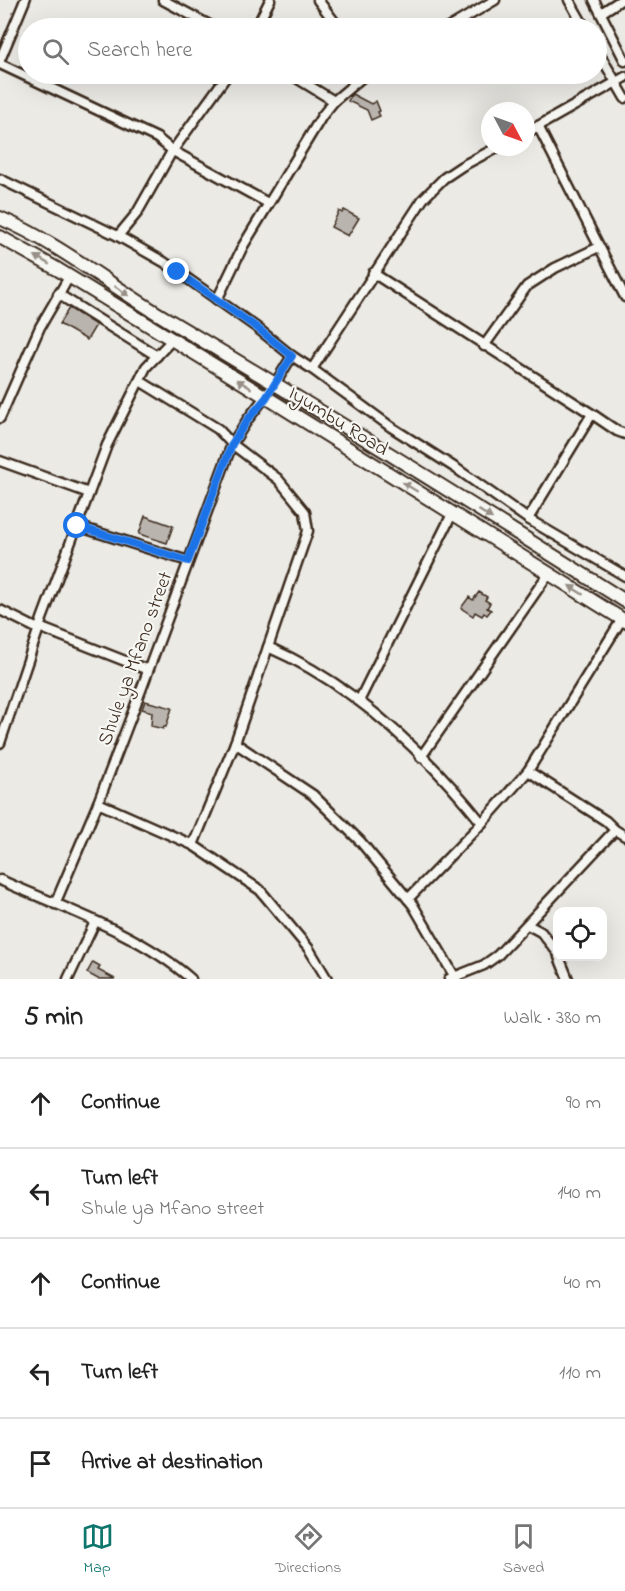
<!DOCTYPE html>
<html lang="en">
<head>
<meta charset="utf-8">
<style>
  :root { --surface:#fff; --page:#f6f6f6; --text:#222; --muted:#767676; --line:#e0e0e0; --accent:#0f766e }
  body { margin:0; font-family:"Indie Flower",sans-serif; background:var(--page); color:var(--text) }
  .controls { position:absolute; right:18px; bottom:18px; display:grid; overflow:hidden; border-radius:12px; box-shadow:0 6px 24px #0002 }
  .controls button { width:54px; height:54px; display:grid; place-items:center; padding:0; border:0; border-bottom:2px solid var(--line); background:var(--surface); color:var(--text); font:30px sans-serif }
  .compass { position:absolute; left:481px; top:102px; width:54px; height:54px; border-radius:50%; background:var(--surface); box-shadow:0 6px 24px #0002; rotate:131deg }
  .stop { position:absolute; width:18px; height:18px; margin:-14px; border:4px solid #1a73e8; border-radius:50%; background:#fff }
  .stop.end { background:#1a73e8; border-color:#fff; box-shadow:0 2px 6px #0008 }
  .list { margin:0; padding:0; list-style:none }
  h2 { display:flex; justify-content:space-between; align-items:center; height:78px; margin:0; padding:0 24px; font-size:26px }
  h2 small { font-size:20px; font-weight:400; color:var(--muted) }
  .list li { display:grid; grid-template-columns:39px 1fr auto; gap:18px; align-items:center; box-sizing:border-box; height:90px; padding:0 24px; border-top:2px solid var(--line) }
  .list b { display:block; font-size:22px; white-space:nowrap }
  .list p { margin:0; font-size:20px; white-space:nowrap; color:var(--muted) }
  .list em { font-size:20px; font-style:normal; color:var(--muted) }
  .icon { flex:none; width:33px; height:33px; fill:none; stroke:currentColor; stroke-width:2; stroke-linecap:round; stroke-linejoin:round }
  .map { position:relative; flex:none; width:625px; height:979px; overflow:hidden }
  .search { position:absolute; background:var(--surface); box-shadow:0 6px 24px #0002; left:18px; right:18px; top:18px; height:66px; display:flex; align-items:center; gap:15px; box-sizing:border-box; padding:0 21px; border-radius:33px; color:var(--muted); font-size:22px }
  .sheet { height:528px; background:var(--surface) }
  nav { display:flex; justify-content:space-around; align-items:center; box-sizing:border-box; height:84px; border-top:2px solid var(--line); background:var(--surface); font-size:16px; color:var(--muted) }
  nav a { display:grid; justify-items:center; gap:3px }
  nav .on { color:var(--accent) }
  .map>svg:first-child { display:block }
  .building { fill:#bab4ae; stroke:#3b2a1e; stroke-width:1.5 }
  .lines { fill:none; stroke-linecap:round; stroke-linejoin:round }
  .street-casing { stroke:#3b2a1e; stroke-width:13 }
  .secondary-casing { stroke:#3b2a1e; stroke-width:16 }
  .street { stroke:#f6f6f2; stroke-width:8 }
  .secondary { stroke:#f6f6f2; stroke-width:12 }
  .oneway { fill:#989088 }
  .route { stroke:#1a73e8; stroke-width:8 }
  .labels { text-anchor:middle; stroke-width:4.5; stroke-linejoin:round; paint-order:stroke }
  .street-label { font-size:20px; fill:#3b2a1e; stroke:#f6f6f2 }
</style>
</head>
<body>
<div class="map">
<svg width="625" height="979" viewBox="0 0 625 979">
  <rect width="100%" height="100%" fill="#ebeae5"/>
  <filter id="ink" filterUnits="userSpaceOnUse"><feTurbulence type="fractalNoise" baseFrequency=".0167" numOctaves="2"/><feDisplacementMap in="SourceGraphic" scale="12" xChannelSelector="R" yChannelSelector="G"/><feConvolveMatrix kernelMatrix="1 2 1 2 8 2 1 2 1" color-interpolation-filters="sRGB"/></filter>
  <g filter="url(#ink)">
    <!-- building -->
    <g class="building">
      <path d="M352,94l19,10 5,-3 4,10 -2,1 2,4 -9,4 -4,-10 -19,-9z"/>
      <path d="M344,210l15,8 -11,18 -17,-9 8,-16 3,2z"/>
      <path d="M69,308l27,17 -9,15 -28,-16z"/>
      <path d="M145,516l28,10 -6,17 -28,-9z"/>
      <path d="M479,592l8,5 -2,3 5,3 -3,5 4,2 -4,5 -3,-2 -2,3 -7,-4 -2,4 -12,-8 8,-11 4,3z"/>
      <path d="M145,701l27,7 -6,19h-2l-1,2 -12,-3 1,-14 -10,-3z"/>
      <path d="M93,962l7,4 -2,4 17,9h-17l-11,-6z"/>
    </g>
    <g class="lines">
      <defs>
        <g id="street">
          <path d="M163,0l52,28"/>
          <path d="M318,0l21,28"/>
          <path d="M569,0l16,28"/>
          <path d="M594,0l31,61"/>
          <path d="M601,13l20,-13"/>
          <path d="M256,28l14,-28"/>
          <path d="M448,28l47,-28"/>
          <path d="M596,48l29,50"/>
          <path d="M0,60l25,-60"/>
          <path d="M0,64l157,74 16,13 95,52"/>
          <path d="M290,74l44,27"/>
          <path d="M538,126l87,171"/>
          <path d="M526,133l99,-56"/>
          <path d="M0,179l118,57 46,26 92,65 36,29 20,13 79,58 66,42 71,50 97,57"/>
          <path d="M118,236l19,-23 34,-60 57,-79"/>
          <path d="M373,273l219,141 -64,105"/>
          <path d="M58,294l99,62"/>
          <path d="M217,300l26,-54 79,-130 12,-15 32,-27"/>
          <path d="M484,346l43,-60 28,-18 44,-21"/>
          <path d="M312,369l111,-170 21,-21 18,-12 36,-19"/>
          <path d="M140,381l78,48 14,15 46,35 27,33 3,19 -73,212 -42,102"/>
          <path d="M592,414l25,17 8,3"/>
          <path d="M0,418l40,-91 29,-50"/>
          <path d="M0,461l89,32"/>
          <path d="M77,526l111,35"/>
          <path d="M0,610l38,19"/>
          <path d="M39,627l109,43"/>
          <path d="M268,647c85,37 156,104 214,176l-74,76"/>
          <path d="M359,701l93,-187"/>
          <path d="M0,743l42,-124 65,-174 39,-78 26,-27"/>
          <path d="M235,743l78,52 47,46 53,64 43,74"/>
          <path d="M421,757l128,-184"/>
          <path d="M98,803l95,42 67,45 49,59 18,30"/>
          <path d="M482,823l46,-52 94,-152"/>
          <path d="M615,830l10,6"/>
          <path d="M0,880c63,28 139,53 191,99"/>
          <path d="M55,904l43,-101 36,-94 98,-265 16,-25 27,-35 17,-28"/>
          <path d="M528,925l13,7 17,21"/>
          <path d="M559,957l9,22"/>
          <path d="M68,979l27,-57"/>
          <path d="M449,979l35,-14 14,-10 117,-125 -9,-9 -78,-50"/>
        </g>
        <g id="secondary">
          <path d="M0,218c61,26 113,70 170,103 153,91 305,185 455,280"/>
          <path d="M0,237l57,32 209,128 359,224"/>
        </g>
      </defs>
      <!-- street casing -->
      <use href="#street" class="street-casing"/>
      <!-- secondary casing -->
      <use href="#secondary" class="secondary-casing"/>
      <!-- street -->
      <use href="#street" class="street"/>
      <!-- secondary -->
      <use href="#secondary" class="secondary"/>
    </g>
    <!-- one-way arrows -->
    <defs><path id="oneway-solid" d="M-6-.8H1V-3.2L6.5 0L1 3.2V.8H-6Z" transform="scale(1.5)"/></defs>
    <g class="oneway">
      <use href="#oneway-solid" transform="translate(42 260) rotate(-149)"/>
      <use href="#oneway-solid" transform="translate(122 291) rotate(33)"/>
      <use href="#oneway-solid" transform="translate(244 384) rotate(-148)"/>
      <use href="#oneway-solid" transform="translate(410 487) rotate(-148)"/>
      <use href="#oneway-solid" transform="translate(485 514) rotate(32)"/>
      <use href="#oneway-solid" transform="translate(576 590) rotate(-148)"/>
    </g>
  </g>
  <g class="lines" filter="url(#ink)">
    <!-- route -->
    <path class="route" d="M77,526l111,35 44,-117 16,-25 18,-21 26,-42 -36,-29 -79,-55"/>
  </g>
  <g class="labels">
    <!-- street labels -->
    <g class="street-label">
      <text transform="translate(339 420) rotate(32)" y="7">Iyumbu Road</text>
      <text transform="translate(134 658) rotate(-70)" y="7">Shule ya Mfano street</text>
    </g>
  </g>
</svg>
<div class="controls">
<button><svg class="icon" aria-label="locate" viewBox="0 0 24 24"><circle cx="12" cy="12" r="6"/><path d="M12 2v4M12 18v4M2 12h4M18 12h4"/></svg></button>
</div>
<svg class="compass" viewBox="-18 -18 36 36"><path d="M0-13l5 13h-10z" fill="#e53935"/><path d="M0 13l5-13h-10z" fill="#767676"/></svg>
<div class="stop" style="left:77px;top:526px"></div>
<div class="stop end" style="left:177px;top:272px"></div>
<div class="search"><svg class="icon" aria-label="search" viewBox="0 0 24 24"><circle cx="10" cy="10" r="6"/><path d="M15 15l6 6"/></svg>Search here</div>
</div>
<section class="sheet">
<h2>5 min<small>Walk · 380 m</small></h2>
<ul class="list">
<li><svg class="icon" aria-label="ahead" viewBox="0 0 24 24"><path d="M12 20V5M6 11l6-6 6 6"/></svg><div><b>Continue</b></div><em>90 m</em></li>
<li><svg class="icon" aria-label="left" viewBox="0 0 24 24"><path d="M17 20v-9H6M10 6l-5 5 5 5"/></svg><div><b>Turn left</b><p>Shule ya Mfano street</p></div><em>140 m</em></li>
<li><svg class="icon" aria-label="ahead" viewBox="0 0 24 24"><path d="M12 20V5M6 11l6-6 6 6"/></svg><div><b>Continue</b></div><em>40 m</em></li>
<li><svg class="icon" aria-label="left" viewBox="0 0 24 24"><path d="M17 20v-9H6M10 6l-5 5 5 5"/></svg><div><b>Turn left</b></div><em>110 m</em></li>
<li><svg class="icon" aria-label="arrive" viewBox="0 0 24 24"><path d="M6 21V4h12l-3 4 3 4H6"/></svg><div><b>Arrive at destination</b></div></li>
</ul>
</section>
<nav>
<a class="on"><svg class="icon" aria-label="map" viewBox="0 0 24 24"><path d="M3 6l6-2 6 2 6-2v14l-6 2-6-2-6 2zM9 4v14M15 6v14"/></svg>Map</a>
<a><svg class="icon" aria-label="directions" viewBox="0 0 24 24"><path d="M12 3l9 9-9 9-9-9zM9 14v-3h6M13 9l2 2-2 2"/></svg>Directions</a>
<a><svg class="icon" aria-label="saved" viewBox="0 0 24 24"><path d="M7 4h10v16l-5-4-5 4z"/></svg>Saved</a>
</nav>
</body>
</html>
